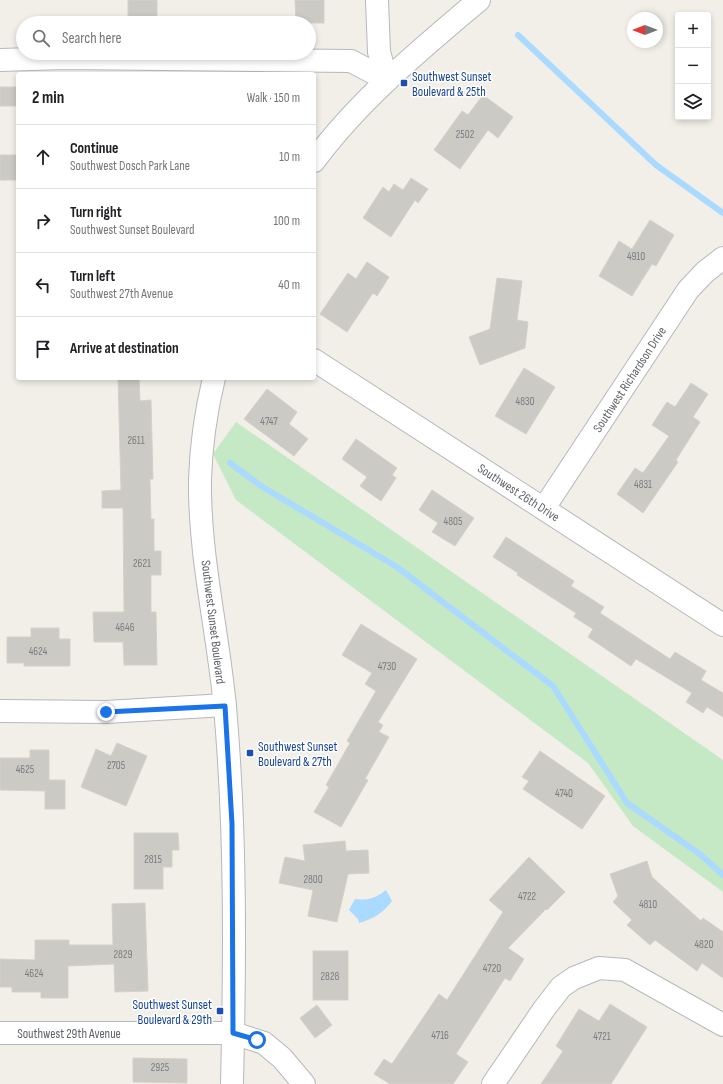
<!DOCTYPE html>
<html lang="en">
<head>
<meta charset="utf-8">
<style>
  :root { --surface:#fff; --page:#f2f2f2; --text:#202124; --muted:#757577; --line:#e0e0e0 }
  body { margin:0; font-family:"Sofia Sans Condensed",sans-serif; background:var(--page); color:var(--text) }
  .controls { position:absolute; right:12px; top:12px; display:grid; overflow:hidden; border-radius:4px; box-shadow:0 2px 6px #0003 }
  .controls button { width:36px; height:36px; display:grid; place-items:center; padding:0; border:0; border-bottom:1px solid var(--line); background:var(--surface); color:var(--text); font:20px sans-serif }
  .compass { position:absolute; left:627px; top:12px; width:36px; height:36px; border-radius:50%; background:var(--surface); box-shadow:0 2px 6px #0003; rotate:270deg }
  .stop { position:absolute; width:12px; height:12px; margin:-9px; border:3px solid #1a73e8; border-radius:50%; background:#fff }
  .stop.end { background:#1a73e8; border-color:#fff; box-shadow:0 1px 4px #0008 }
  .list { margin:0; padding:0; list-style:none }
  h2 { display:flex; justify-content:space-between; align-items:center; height:52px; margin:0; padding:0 16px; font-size:17px }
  h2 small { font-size:13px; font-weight:400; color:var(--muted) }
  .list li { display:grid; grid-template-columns:26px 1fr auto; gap:12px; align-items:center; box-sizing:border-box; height:64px; padding:0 16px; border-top:1px solid var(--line) }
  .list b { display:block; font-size:15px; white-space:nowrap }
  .list p { margin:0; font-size:13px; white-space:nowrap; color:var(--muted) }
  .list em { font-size:13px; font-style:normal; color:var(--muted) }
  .icon { flex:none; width:22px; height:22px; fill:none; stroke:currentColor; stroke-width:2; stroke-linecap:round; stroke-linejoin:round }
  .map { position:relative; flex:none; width:723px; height:1084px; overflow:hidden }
  .search { position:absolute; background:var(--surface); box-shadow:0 2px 6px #0003; left:16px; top:16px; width:300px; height:44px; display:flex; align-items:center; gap:10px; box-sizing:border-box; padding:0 14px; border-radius:22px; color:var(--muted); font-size:15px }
  .panel { position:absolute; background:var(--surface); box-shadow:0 2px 6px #0003; left:16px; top:72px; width:300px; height:308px; border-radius:4px }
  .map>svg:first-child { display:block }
  .green { fill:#c5e8c5 }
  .water { fill:#aadaff }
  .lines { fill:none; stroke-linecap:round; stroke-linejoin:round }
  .stream { stroke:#aadaff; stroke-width:6 }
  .building { fill:#cccac5; stroke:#d6d1c6 }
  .minor-casing { stroke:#b5b8bc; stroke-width:24 }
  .tertiary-casing { stroke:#b5b8bc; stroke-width:24 }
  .minor { stroke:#fff; stroke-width:22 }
  .tertiary { stroke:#fff; stroke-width:22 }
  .route { stroke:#1a73e8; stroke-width:5 }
  .transit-dot { fill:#1a4fb4; stroke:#fff; stroke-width:1.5 }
  .labels { text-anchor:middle; stroke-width:3; stroke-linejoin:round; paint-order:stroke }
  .number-label { font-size:11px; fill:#7a7d7f }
  .transit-label { font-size:13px; fill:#164399; stroke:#fff; text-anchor:start }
  .street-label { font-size:13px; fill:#5f6368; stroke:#fff }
</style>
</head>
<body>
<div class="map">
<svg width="723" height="1084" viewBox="0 0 723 1084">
  <rect width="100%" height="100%" fill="#f1efe8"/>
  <!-- green -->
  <path class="green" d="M236,422l487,338v132l-90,-66 -45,-63 -352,-263 -23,-46z"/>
  <!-- water -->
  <path class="water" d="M386,890l6,11c-9,12 -19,18 -33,22l-1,-4 -9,-9 6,-11c13,2 21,-1 31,-9z"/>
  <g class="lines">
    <!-- stream -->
    <g class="stream">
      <path d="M518,35l138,130 67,48"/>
      <path d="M230,463l31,23 136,81 156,119 74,117 74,52 22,20"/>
    </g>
  </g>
  <!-- building -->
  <g class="building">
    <rect x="128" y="0" width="29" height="23"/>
    <path d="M295,0h29v23h-28z"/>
    <rect x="0" y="87" width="18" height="19"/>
    <path d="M483,95l30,22 -15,21 -10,-8 -28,39 -26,-19 28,-39 6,4z"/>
    <rect x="0" y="155" width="18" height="25"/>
    <path d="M411,178l17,11 -10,14 -3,-3 -24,37 -28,-19 20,-31 6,5 5,-8 9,6z"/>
    <path d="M650,220l24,15 -18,31 -4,-2 -20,32 -33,-20 20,-35 13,8z"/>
    <path d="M367,262l22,15 -12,19 -4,-3 -26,39 -27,-18 28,-41 8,6z"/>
    <path d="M497,278l25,3 -5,39 11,2 -3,26 -45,17 -11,-28 21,-8z"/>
    <path d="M524,368l31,19 -29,47 -31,-18z"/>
    <path d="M118,378h21l1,23 11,-1 2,79h-3l1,40h3v32h7v24h-10v37h5l1,53h-33l-1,-23h-29l-1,-30h31l-1,-104h-21v-17l19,-1z"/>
    <path d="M691,383l17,11 -15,23 7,5 -24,38 2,2 -35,51 -26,-19 18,-26 8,5 26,-37 -17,-11 15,-23 8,5z"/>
    <path d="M267,389l30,23 -8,12 19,15 -14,17 -50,-37z"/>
    <path d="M356,439l41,29 -5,7 4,3 -15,23 -21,-15 7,-9 -25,-18z"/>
    <path d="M432,490l42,28 -19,28 -23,-14 6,-9 -19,-13z"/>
    <path d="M506,537l68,44 -3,5 33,21 -4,6 70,46 5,-7 31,19 -5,9 22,13v24l-16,-10 -4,6 -17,-11 6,-9 -56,-34 -5,7 -43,-29 5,-8 -19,-12 2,-4 -59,-38 1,-2 -25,-16z"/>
    <path d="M361,624l56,35 -39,63 5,3 -4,7 10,5 -24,42 3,1 -27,47 -27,-15 15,-25 -3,-2 24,-42 -3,-2 29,-50 -11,-7 7,-11 -30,-18z"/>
    <path d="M31,628h28v11h11v27h-46v-3h-17v-26h24z"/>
    <path d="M117,743l30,13 -21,50 -45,-19 15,-38 15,7z"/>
    <path d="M30,750h19v30h16v29h-20v-18l-45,-1v-32h30z"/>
    <path d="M540,751l65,45 -23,33 -59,-40 6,-8 -7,-4z"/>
    <path d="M134,833h44l1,17h-7v17h-9v22h-29z"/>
    <path d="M345,841l1,10 22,-1 1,23 -21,1 -11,48 -29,-6 5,-26 -34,-7 6,-26 20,4 -2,-16z"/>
    <path d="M529,857l36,35 -18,18 -1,-1 -38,39 16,11 -14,22 -5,-3 -49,76 12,8 -15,22h-63l-16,-10 10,-15 8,5 47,-70 8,6 56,-88 -14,-12z"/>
    <path d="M647,861l5,16 49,44 2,-3 20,14v46l-21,-15 -5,8 -42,-31 -5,5 -23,-20 5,-5 -19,-18 5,-6 -8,-22z"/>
    <path d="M145,903l3,88 -33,1 -1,-28 -46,2v32h-27v-6h-29v-5h-12v-28l35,1v-20h34v5h44l-1,-41z"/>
    <rect x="313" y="951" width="35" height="49"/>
    <path d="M610,1004l37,23 -36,57h-70l22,-33 -7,-5 23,-37 20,12z"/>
    <path d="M317,1005l15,20 -17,13 -15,-20z"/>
    <path d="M133,1058l54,1v24l-54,-1z"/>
  </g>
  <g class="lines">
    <defs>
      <g id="minor">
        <path d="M377,0l2,52 8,28"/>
        <path d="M0,60l65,-2 286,3 36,19"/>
        <path d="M314,360l409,265"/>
        <path d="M544,508l144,-218 17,-18 18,-14"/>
        <path d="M0,711l106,1 119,-7"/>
        <path d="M0,1033h233l31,10 18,15 22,26"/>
        <path d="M493,1084l51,-75 17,-22 13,-9 25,-10 26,2 98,55"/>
      </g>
      <g id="tertiary">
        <path d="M314,161c46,-62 106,-111 165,-161"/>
        <path d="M214,378c-8,33 -13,68 -14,102 -1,76 18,151 25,227 11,125 10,251 7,377"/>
      </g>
    </defs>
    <!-- minor casing -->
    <use href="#minor" class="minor-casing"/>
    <!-- tertiary casing -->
    <use href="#tertiary" class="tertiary-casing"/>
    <!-- minor -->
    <use href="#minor" class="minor"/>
    <!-- tertiary -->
    <use href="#tertiary" class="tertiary"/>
  </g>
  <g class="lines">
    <!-- route -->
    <path class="route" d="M106,712l119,-6 7,118 1,209 24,7"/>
  </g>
  <!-- markers -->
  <g class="transit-dot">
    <rect x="400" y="79" width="8" height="8" rx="2"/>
    <rect x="246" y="749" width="8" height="8" rx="2"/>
    <rect x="216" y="1007" width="8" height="8" rx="2"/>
  </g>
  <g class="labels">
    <!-- number labels -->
    <g class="number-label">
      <text x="465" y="138">2502</text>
      <text x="636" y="260">4910</text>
      <text x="525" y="405">4830</text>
      <text x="269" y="425">4747</text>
      <text x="136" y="444">2611</text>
      <text x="643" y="488">4831</text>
      <text x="453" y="525">4805</text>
      <text x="142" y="567">2621</text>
      <text x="125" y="631">4646</text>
      <text x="38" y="655">4624</text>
      <text x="387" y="670">4730</text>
      <text x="116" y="769">2705</text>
      <text x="25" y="773">4625</text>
      <text x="564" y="797">4740</text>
      <text x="153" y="863">2815</text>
      <text x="313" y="883">2800</text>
      <text x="527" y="900">4722</text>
      <text x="648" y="908">4810</text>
      <text x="704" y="948">4820</text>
      <text x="123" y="958">2829</text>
      <text x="492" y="972">4720</text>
      <text x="34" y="977">4624</text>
      <text x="330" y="980">2828</text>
      <text x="440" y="1039">4716</text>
      <text x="602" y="1040">4721</text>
      <text x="160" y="1071">2925</text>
    </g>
    <!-- transit labels -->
    <g class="transit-label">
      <text x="412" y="81">Southwest Sunset<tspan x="412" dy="15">Boulevard &amp; 25th</tspan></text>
      <text x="258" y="751">Southwest Sunset<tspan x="258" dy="15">Boulevard &amp; 27th</tspan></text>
      <text x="212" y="1009" text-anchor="end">Southwest Sunset<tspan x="212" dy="15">Boulevard &amp; 29th</tspan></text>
    </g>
    <!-- street labels -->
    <g class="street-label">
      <text transform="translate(629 379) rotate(-57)" y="5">Southwest Richardson Drive</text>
      <text transform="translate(519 492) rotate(33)" y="5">Southwest 26th Drive</text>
      <text transform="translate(214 622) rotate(83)" y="5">Southwest Sunset Boulevard</text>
      <text x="69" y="1038">Southwest 29th Avenue</text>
    </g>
  </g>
</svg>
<div class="controls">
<button>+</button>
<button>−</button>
<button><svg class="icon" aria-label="layers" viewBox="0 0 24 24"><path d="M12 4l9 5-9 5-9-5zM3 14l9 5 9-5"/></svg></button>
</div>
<svg class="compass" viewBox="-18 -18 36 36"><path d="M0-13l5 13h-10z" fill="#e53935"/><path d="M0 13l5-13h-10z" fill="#757577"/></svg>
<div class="stop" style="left:257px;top:1040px"></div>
<div class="stop end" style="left:106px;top:712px"></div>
<div class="search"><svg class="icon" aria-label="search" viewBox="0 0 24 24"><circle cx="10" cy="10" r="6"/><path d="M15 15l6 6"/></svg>Search here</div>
<section class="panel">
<h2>2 min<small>Walk · 150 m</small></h2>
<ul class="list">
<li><svg class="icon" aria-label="ahead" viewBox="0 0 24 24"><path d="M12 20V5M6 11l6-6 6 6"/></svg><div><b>Continue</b><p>Southwest Dosch Park Lane</p></div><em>10 m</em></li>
<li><svg class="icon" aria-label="right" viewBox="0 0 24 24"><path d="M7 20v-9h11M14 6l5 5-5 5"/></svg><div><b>Turn right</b><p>Southwest Sunset Boulevard</p></div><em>100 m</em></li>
<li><svg class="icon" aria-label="left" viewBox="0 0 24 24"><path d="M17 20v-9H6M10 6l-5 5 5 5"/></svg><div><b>Turn left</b><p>Southwest 27th Avenue</p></div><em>40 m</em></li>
<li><svg class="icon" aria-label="arrive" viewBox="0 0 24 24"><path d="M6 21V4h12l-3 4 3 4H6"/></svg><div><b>Arrive at destination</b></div></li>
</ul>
</section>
</div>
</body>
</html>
